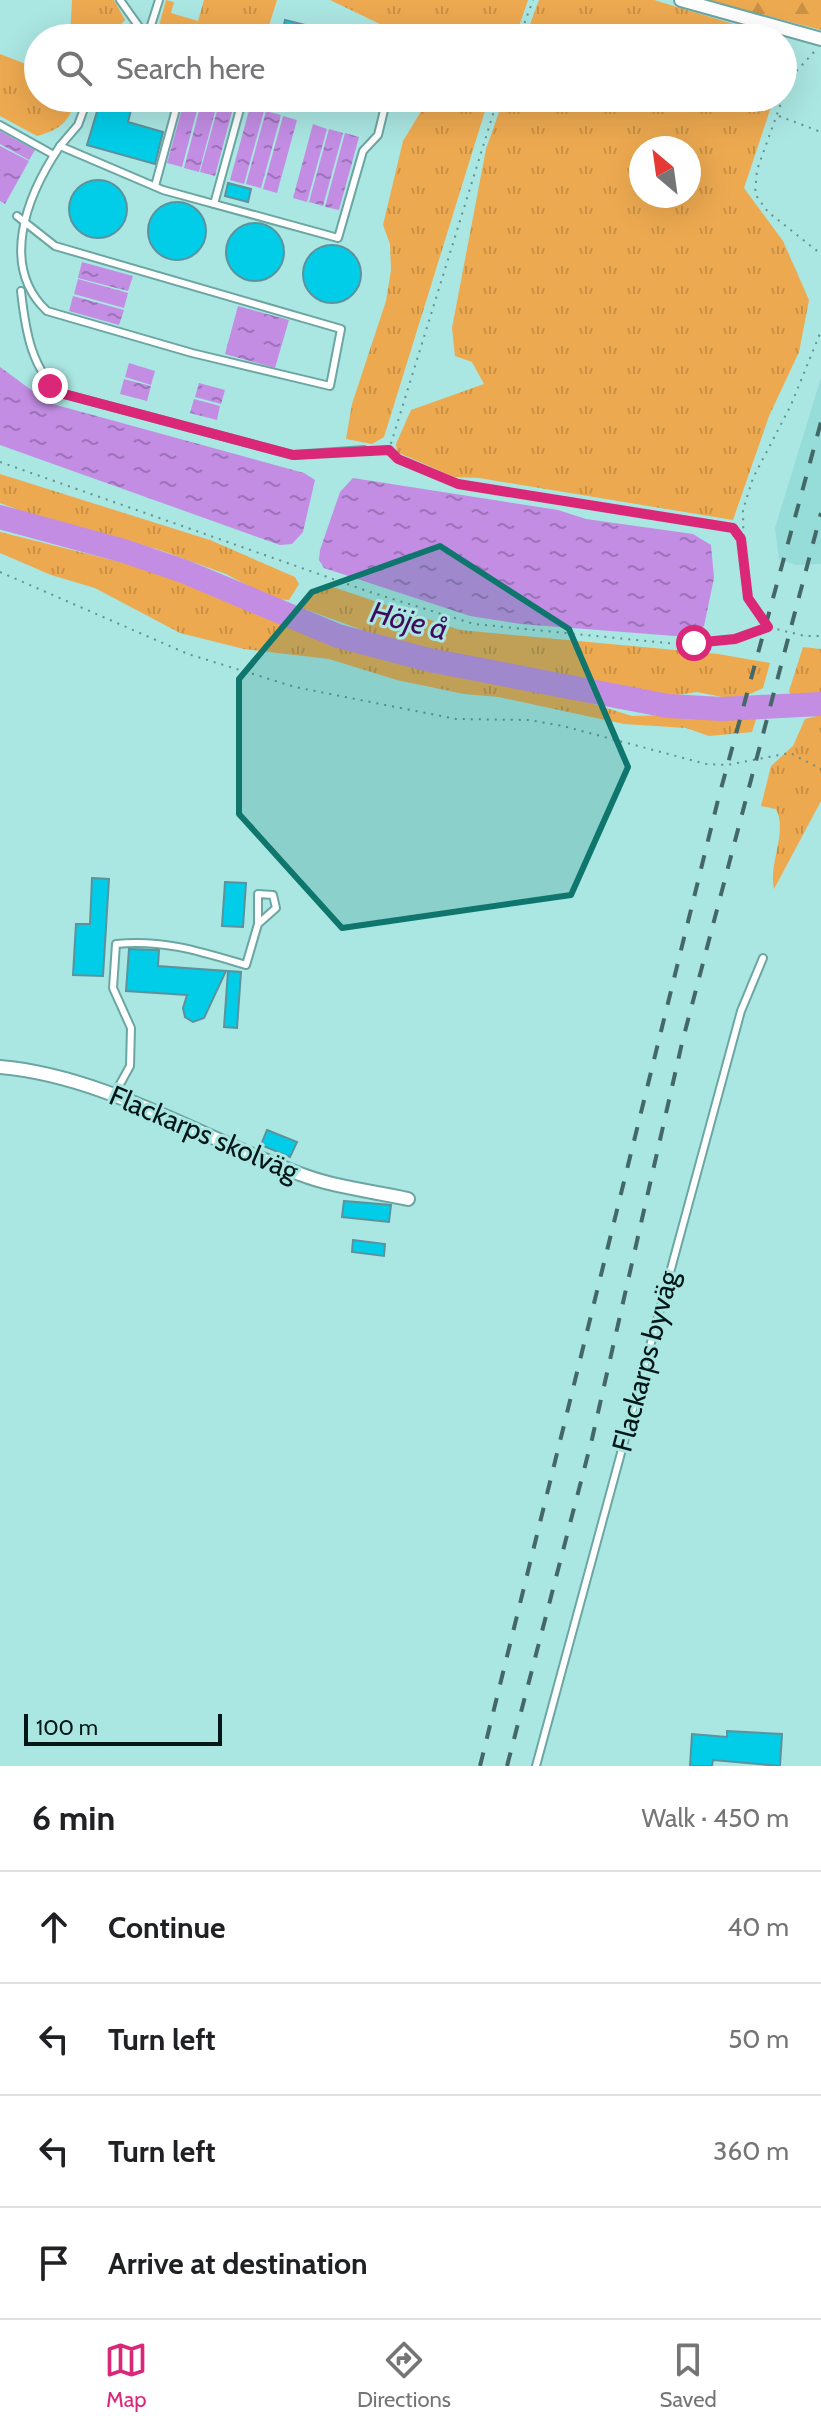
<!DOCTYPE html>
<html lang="en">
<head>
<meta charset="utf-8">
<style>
  :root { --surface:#fff; --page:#f2f2f2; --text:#202124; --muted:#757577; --line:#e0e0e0; --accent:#db2777 }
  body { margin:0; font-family:Cabin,sans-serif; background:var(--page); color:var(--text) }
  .compass { position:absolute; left:629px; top:136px; width:72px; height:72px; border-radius:50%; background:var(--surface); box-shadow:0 8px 32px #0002; rotate:331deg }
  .scale { position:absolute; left:24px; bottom:20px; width:198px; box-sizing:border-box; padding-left:8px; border:4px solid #011717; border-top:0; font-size:22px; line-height:28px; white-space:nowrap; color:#011717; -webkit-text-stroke:6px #aae6e2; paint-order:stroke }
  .stop { position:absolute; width:24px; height:24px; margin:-18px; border:6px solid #db2777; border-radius:50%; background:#fff }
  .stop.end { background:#db2777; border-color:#fff; box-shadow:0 2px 8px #0008 }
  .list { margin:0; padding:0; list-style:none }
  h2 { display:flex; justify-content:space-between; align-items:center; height:104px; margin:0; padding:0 32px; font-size:34px }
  h2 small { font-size:26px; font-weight:400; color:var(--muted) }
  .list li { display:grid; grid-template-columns:52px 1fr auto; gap:24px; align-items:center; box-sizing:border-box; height:112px; padding:0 32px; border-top:2px solid var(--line) }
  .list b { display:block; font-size:30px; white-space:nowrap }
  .list em { font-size:26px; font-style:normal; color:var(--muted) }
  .icon { flex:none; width:44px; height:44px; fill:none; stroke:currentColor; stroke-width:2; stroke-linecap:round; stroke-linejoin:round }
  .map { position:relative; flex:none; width:821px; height:1766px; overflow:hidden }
  .search { position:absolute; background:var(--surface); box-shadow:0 8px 32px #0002; left:24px; right:24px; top:24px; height:88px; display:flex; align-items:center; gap:20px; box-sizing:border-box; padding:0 28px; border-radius:44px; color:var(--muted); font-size:30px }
  .sheet { height:552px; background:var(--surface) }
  nav { display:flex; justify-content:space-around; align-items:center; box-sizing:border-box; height:112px; border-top:2px solid var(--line); background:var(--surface); font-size:22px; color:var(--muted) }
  nav a { display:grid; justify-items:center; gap:4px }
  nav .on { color:var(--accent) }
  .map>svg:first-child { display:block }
  .built { fill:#96dcd8 }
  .grass { fill:url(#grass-tufts); fill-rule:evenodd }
  .forest { fill:url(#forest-firs) }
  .water { fill:url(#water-ripples) }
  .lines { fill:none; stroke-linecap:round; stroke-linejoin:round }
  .river { stroke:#c38de4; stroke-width:24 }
  .building { fill:#01cde8; stroke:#5b929d; stroke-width:2 }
  .service-casing { stroke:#6ca6a3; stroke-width:10 }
  .minor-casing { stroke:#6ca6a3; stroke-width:16 }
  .path { stroke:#64918e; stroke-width:2; stroke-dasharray:2 6; stroke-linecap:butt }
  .service { stroke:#fff; stroke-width:6 }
  .minor { stroke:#fff; stroke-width:12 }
  .rail { stroke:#436867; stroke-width:4; stroke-dasharray:14 14; stroke-linecap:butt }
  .route { stroke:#db2777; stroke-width:10 }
  .marked { fill:#0f766e; fill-opacity:0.2; stroke:#0f766e; stroke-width:6; stroke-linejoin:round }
  .labels { text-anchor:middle; stroke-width:6; stroke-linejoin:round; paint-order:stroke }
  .street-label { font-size:28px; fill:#011717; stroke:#aae6e2 }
  .water-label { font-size:30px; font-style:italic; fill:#410b5b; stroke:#aae6e2 }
</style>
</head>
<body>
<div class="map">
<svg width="821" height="1766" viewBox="0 0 821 1766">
  <defs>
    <pattern id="grass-tufts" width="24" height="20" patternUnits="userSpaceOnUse" patternTransform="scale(2)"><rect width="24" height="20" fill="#eda950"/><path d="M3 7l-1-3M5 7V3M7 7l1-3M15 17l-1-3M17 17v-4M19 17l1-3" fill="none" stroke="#c99145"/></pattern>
    <pattern id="forest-firs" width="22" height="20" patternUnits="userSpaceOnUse" patternTransform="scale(2)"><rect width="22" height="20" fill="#eda950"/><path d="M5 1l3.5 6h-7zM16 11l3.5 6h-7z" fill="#c99145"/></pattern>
    <pattern id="water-ripples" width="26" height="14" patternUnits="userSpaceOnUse" patternTransform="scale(2)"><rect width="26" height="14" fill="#c38de4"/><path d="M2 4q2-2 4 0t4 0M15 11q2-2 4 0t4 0" fill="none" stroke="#9c72b8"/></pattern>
  </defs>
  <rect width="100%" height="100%" fill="#aae6e2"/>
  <!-- built -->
  <path class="built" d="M821,378v186l-25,1 -17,-6 -4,-31z"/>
  <!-- grass -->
  <g class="grass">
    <path d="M72,0h42l11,20 -18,18h-37z"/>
    <path d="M166,0l8,2 -3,11 27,8 6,-21h73l-12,38h-58l-48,-12z"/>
    <path d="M330,0h198l-13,38h-106z"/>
    <path d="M539,0h115l126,38h-255z"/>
    <path d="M0,54l26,10h12v34h39c-9,24 -15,31 -40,38l-37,-20z"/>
    <path d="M429,98h64l-8,13 -101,326 -12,7 -26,-5 6,-35 34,-103 5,-31 -1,-26 -7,-19 20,-84z"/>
    <path d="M504,98h270l-30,90 39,53 26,59 -10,52 -30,64 -36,104 -254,-42 -25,-1 -57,-25 -1,-8 15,-34 73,-26 -12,-22 -17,-6 -3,-28 34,-179zM641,148h48v48h-48z"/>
    <path d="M0,474l210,66 85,37 4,7 -10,16 -16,-1 -47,-25 -69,-25 -103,-26 -54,-20z"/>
    <path d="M0,532l168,42 91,40 69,25 118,35 99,15 87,27 126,-3 -6,19 -43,4 -23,-8 -62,-4 -125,-27 -35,-3 -67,-14 -68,-21 -85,-10 -64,-16 -85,-45 -44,-13 -51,-22z"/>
    <path d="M318,587l18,1 124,42 258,24 52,9 -7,25 -26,12 -40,-8 -32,5 -37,-4 -43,-13 -131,-24 -70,-18 -82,-30 5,-15z"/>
    <path d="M803,647l18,2v45l-21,6 -8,-3 -3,-6z"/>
    <path d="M821,715v86l-47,88c-6,-26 14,-56 2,-80l-15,-3 10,-40 22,-20 12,-27z"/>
  </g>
  <!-- forest -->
  <path class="forest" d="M707,0h114v30l-99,-26z"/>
  <!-- water -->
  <g class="water">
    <path d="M185,98l15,1 -18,68 -15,-4z"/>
    <path d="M202,100l15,4 -18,68 -15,-4z"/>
    <path d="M219,104l14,4 -18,68 -15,-4z"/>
    <path d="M250,107l14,4 -20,73 -14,-4z"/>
    <path d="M266,111l15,4 -20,73 -15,-4z"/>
    <path d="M283,116l14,4 -20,73 -14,-4z"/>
    <path d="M313,124l14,5 -20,73 -14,-4z"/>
    <path d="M329,129l14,4 -20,73 -14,-4z"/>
    <path d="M0,131l35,19 -6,10 -29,-16z"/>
    <path d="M345,133l14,4 -20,73 -14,-3z"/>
    <path d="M0,146l29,15 -24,43 -5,-3z"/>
    <path d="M82,262l51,14 -5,15 -50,-13z"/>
    <path d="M78,279l50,14 -4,15 -50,-14z"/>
    <path d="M73,296l51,14 -5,15 -50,-14z"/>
    <path d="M238,306l51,14 -14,48 -50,-14z"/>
    <path d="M129,363l26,8 -4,14 -26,-8z"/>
    <path d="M0,367l49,36 255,70 11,7 -12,52 -11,12 -12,1 -280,-100z"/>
    <path d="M124,379l27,7 -4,15 -27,-7z"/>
    <path d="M199,383l26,7 -4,14 -26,-7z"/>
    <path d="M194,399l26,7 -3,14 -27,-7z"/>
    <path d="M353,478l205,32 28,9 107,15 18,11 3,33 -10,48 -15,9 -14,1 -154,-12 -51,-8 -146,-48 -5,-8 1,-10 20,-58z"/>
  </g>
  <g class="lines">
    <!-- river -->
    <path class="river" d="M0,517l124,34 59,20 155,65 91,24 239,46 54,3 99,-5"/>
  </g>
  <!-- building -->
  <g class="building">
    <path d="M285,20l28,7 -2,11h-30z"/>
    <path d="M101,98h33l-6,24 35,10 -8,32 -68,-19z"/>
    <circle cx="98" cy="209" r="29"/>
    <path d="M228,183l23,6 -3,13 -23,-6z"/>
    <circle cx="177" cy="231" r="29"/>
    <circle cx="255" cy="252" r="29"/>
    <circle cx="332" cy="274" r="29"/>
    <path d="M92,878l17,1 -6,97 -30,-1 3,-51h14z"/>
    <path d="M225,882l21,1 -3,44 -21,-1z"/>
    <path d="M129,949l30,1 -1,16 68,5 -22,47 -11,4 -8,-5 -2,-9 4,-13 -61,-4z"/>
    <path d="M228,971l13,1 -4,56 -13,-1z"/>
    <path d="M267,1130l30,12 -7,15 -29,-12z"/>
    <path d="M344,1201l47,4 -2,17 -47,-5z"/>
    <path d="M353,1240l32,4 -1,12 -32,-4z"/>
    <path d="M727,1731l55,3 -2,32 -67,-6 -1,6h-22l2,-32 35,3z"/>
  </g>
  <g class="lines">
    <defs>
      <g id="service">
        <path d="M120,0l27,38 12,-38"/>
        <path d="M125,38h24"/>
        <path d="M88,98l-10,27 -18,21 103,44 175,48 25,-87 15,-16 9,-37"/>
        <path d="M0,125l54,30"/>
        <path d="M155,186l24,-88"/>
        <path d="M214,204l29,-106"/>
        <path d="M17,216l38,30 286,83 -11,57 -138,-33 -145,-42c-47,-44 -22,-113 13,-165"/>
        <path d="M21,291c4,36 10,83 43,103l229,61 71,-5"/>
        <path d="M114,1095l16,-29 1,-38 -18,-40 3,-44c47,-5 86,8 130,21l12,-41 18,-16 -3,-13 -15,-1v30"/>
        <path d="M536,1766l205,-755 22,-53"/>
      </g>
      <g id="minor">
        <path d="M681,0l140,39"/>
        <path d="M0,1067c105,9 201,71 300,107 33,13 72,17 108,25"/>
      </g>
    </defs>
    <!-- service casing -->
    <use href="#service" class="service-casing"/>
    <!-- minor casing -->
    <use href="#minor" class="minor-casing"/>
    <!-- path -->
    <g class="path">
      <path d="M519,38l14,-38"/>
      <path d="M814,52l-24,26 -33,92 -2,24 13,18 53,42"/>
      <path d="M498,98l-109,352 9,9 60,25 255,38 20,6 8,11"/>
      <path d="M779,116l42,16"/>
      <path d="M373,450h14"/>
      <path d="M0,462l370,130 104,32 203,20 58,-5 33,-12 37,9h16"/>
      <path d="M0,572l188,82 107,33 161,32 73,1 34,6 143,38 21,1 63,-12 31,16"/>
      <path d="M767,626l-19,-28 -4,-16 -1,-72 10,-32 38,-73 30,-74"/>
    </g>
    <!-- service -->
    <use href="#service" class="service"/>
    <!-- minor -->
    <use href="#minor" class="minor"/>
    <!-- rail -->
    <g class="rail">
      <path d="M480,1766l238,-966 103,-378"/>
      <path d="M507,1766l85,-327 90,-396 139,-530"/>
    </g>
  </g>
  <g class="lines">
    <!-- route -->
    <path class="route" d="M50,386l14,8 229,61 96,-5 9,9 60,25 275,44 8,11 7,59 20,29 -33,12 -41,4"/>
  </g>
  <!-- marked area -->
  <path class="marked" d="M440,546l129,83 59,138 -57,128 -229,33 -103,-114v-135l73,-87z"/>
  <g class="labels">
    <!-- street labels -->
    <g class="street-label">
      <text transform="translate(204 1133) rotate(23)" y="10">Flackarps skolväg</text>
      <text transform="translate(645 1361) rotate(-75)" y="10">Flackarps byväg</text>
    </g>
    <!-- water labels -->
    <g class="water-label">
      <text transform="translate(409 621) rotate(14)" y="10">Höje å</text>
    </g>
  </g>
</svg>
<svg class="compass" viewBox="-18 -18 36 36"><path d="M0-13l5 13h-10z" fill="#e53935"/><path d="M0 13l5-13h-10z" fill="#757577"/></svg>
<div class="scale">100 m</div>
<div class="stop" style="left:694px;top:643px"></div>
<div class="stop end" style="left:50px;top:386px"></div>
<div class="search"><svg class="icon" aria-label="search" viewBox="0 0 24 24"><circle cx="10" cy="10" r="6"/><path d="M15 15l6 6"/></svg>Search here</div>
</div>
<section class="sheet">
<h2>6 min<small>Walk · 450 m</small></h2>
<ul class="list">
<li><svg class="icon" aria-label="ahead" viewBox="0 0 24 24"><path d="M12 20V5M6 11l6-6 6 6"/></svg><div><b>Continue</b></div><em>40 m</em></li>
<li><svg class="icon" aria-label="left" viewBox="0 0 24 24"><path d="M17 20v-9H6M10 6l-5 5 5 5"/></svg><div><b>Turn left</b></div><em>50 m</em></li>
<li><svg class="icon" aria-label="left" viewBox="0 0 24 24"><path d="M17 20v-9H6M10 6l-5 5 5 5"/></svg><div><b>Turn left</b></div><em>360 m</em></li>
<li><svg class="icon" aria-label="arrive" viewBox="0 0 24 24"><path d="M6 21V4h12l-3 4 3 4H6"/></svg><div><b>Arrive at destination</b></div></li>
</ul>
</section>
<nav>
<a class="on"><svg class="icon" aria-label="map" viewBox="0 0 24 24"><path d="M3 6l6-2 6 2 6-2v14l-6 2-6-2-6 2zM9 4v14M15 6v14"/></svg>Map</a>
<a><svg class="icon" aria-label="directions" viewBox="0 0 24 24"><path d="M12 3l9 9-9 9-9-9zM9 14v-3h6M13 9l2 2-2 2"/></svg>Directions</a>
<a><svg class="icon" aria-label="saved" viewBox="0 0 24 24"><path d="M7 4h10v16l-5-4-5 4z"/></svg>Saved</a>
</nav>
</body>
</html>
